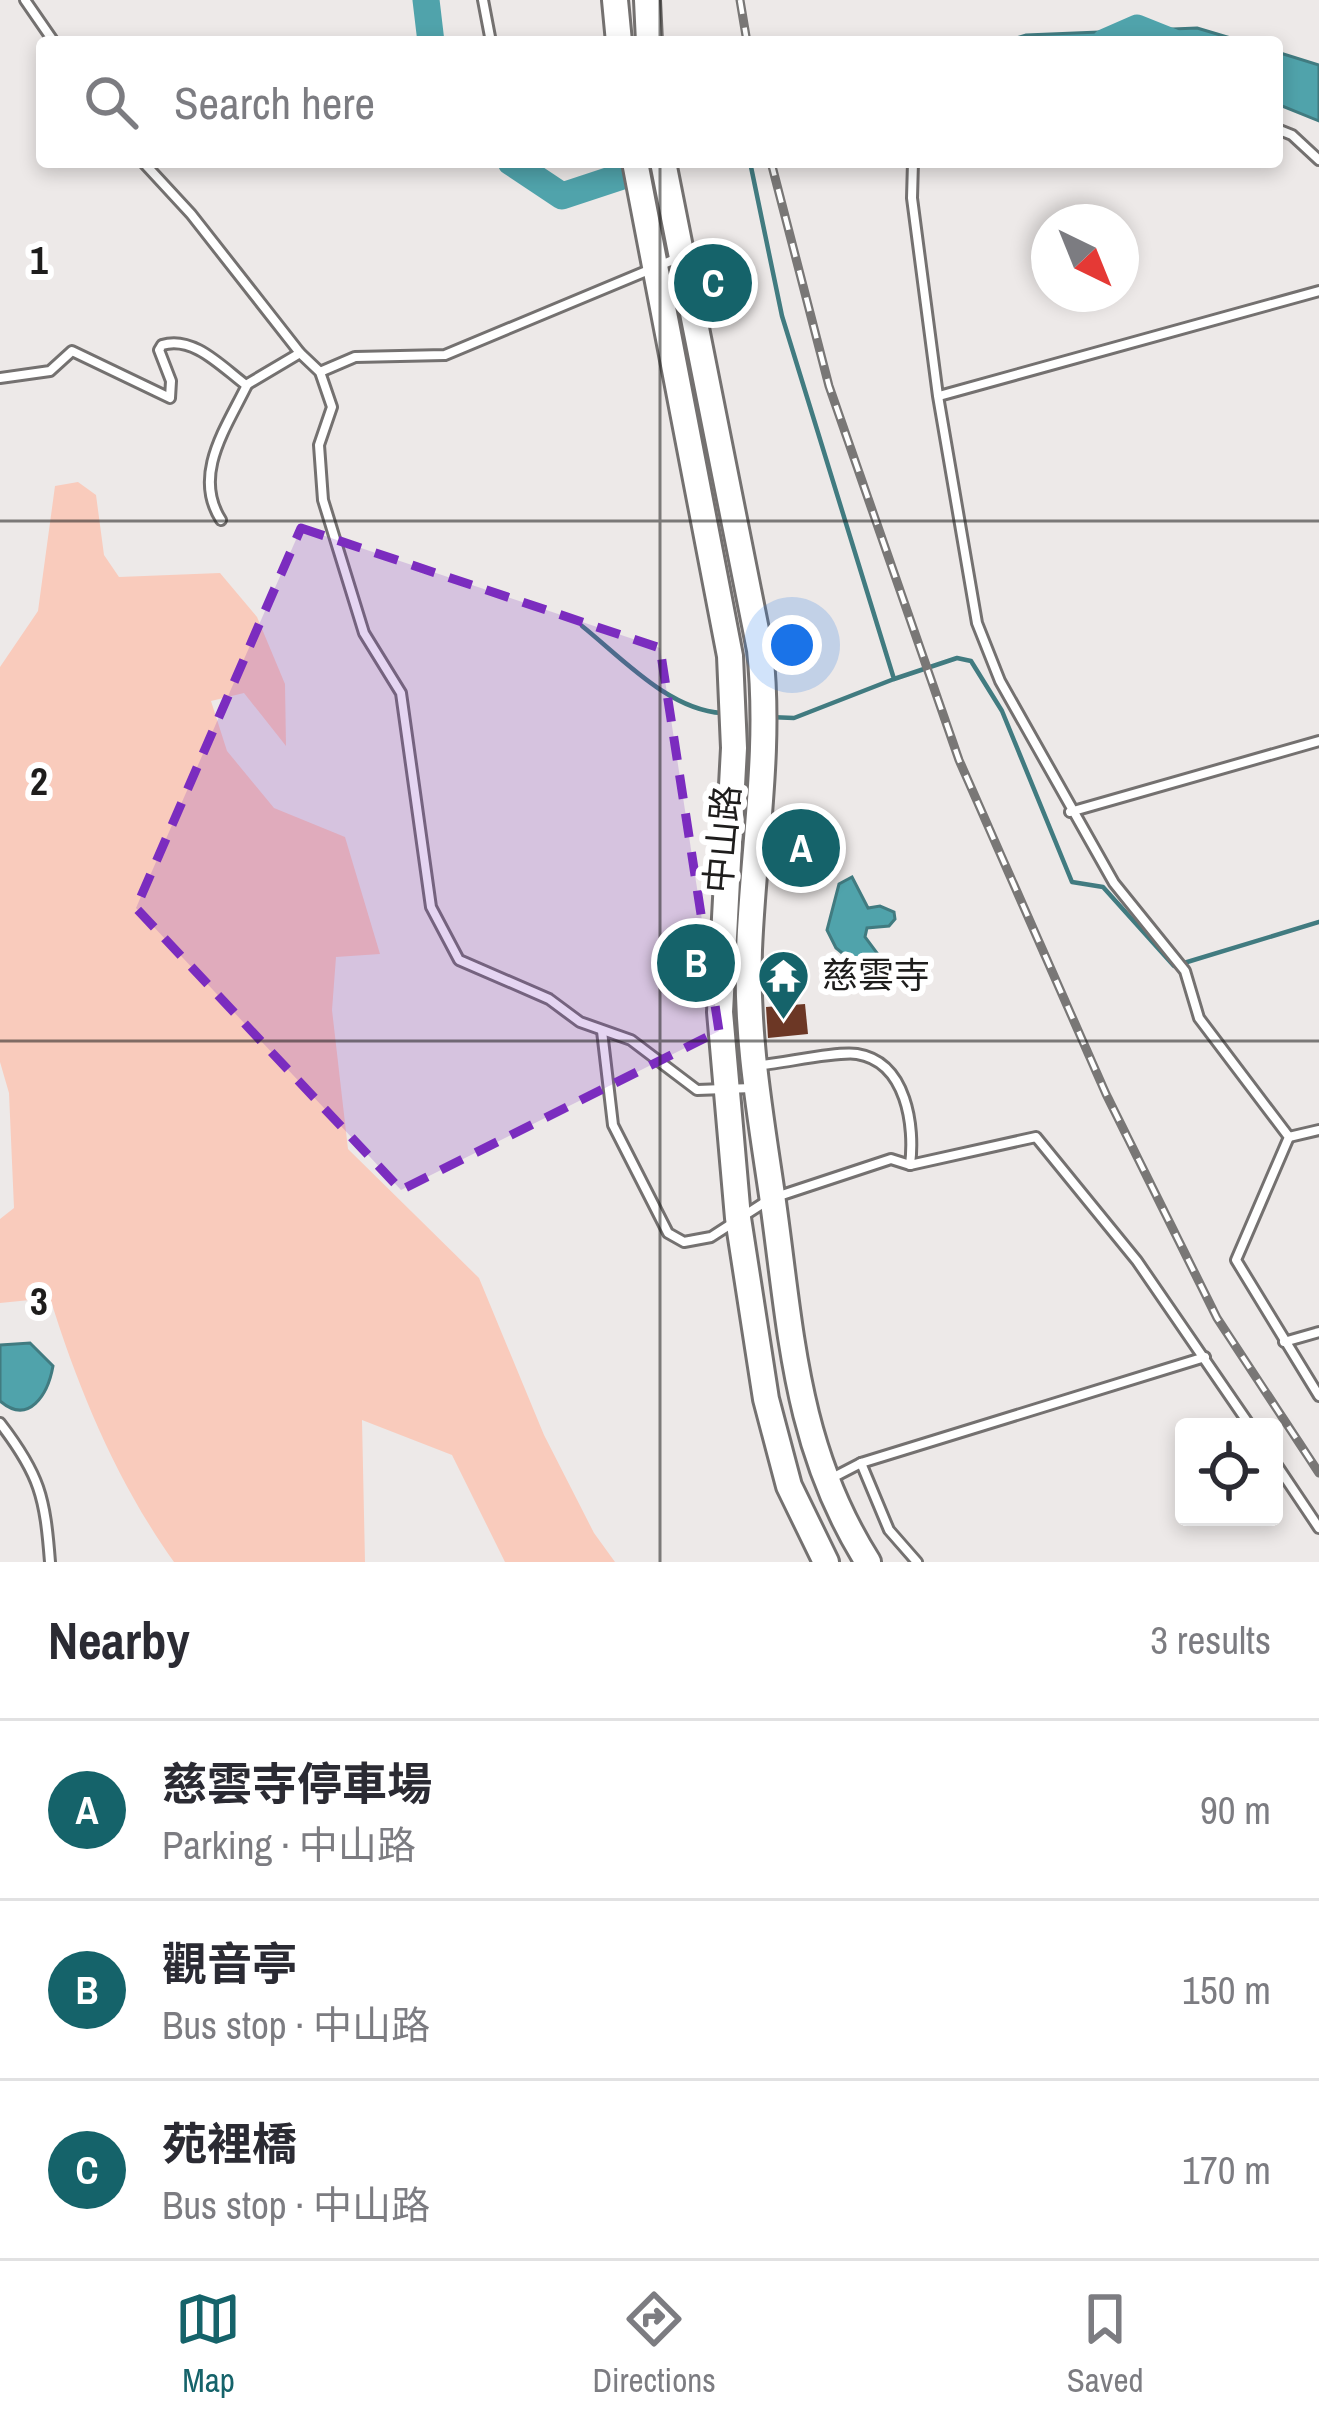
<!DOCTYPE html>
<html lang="en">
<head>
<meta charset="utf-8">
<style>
  :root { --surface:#fff; --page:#f7f7f7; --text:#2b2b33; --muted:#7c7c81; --line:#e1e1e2; --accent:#15636a }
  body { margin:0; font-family:"Archivo Narrow","Noto Sans TC",sans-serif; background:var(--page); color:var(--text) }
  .controls { position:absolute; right:36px; bottom:36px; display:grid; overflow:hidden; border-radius:12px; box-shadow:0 6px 18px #0003 }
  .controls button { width:108px; height:108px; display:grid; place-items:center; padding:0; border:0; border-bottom:3px solid var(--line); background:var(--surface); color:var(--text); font:60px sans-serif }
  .compass { position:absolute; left:1031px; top:204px; width:108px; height:108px; border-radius:50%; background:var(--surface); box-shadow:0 6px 18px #0003; rotate:137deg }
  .you { position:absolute; left:792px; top:645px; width:42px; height:42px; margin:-30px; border:9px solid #fff; border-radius:50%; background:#1a73e8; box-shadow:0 0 0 18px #1a73e833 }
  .badge { display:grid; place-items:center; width:78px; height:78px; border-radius:50%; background:var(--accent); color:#fff; font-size:39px; font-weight:700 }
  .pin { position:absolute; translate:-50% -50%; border:6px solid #fff; box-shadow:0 3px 12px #0006 }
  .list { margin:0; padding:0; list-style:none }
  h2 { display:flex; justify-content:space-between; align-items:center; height:156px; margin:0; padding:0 48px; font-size:51px }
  h2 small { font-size:39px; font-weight:400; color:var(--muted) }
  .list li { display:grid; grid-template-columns:78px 1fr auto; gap:36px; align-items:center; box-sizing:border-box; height:180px; padding:0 48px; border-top:3px solid var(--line) }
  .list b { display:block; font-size:45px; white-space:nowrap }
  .list p { margin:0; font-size:39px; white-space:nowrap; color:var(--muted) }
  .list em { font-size:39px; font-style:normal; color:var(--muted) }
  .icon { flex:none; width:66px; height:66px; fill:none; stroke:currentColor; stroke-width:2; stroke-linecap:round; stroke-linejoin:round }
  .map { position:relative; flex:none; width:1319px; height:1562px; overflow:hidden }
  .search { position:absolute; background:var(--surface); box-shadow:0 6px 18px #0003; left:36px; right:36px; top:36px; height:132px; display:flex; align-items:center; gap:30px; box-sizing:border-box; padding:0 42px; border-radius:12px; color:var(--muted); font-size:45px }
  .sheet { height:696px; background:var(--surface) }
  nav { display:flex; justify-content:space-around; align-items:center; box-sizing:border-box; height:168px; border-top:3px solid var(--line); background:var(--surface); font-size:33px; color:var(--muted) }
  nav a { display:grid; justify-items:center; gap:6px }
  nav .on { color:var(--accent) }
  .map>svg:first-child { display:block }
  .green { fill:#f9cbbc }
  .water { fill:#50a3ab; stroke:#417b80; stroke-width:3 }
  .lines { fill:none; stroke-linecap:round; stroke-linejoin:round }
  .stream { stroke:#417b80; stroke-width:4.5 }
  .river { stroke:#50a3ab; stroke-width:27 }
  .building { fill:#6c3725 }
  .lane-casing { stroke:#747170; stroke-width:14 }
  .primary-casing { stroke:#747170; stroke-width:30 }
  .lane { stroke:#fff; stroke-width:8 }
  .primary { stroke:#fff; stroke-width:24 }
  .rail-casing { stroke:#797776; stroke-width:9 }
  .rail { stroke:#fff; stroke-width:4.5; stroke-dasharray:14; stroke-linecap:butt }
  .marked { fill:#7b2cbf; fill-opacity:0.2; stroke:#7b2cbf; stroke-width:9; stroke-dasharray:24 15; stroke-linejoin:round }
  .grid { fill:none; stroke:#1e1d1c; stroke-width:3; stroke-opacity:0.55 }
  .labels { text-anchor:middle; stroke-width:12; stroke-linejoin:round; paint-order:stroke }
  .street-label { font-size:36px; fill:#1e1d1c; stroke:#fff }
  .poi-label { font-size:36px; fill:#1e1d1c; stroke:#fff; text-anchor:start }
  .grid-label { font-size:39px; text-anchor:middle; font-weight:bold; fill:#1e1d1c; stroke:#fff; stroke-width:12; stroke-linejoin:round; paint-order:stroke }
</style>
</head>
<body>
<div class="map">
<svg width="1319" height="1562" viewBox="0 0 1319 1562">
  <rect width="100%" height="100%" fill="#ede9e8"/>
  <!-- green -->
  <path class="green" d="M78,482l18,13 8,60 15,22 101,-4 37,44 28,67 1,62 -42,-53 -33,8 16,50 47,57 71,29 35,117 -44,3 -4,53 16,139 131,129 65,157 50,98 21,29h-110l-53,-107 -90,-35 3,142h-191c-57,-80 -95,-171 -124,-264l-50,5v-84l14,-11 -5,-115 -9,-31v-395l38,-56 17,-125z"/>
  <!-- water -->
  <g class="water">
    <path d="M1197,28l47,14h-241l23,-7z"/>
    <path d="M1277,52l42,13v56l-42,-17z"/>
    <path d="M852,877l16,31 12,-2 14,6 1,7 -6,7 -22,2 -2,9 18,24 -14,14 -33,-27 -9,-18 12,-46z"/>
    <path d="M30,1343l23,23c-5,28 -24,60 -53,35v-56z"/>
  </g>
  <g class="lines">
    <!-- stream -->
    <g class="stream">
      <path d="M750,162l32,154 112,363 -100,39 -25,-1"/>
      <path d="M582,626c40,32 87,84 140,87"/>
      <path d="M894,679l63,-21 14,3 31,50 70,171 31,5 71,79 145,-44"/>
    </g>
    <!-- river -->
    <g class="river">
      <path d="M426,0l5,42"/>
      <path d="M1105,42l32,-14 35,14"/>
      <path d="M511,162l51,34 97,-32"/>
    </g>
  </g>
  <!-- building -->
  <path class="building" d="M805,1004l3,30 -40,4 -2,-31z"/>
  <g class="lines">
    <defs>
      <g id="lane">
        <path d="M25,0l29,42"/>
        <path d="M483,0l8,42"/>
        <path d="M1277,129l15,6 27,25"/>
        <path d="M143,162l48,52 109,139 20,19 12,35 -13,38 4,55 41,133 37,60 30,214 28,53 90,39 31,23 51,18 66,50 55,-2"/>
        <path d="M913,162l-1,36 26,198 39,227 23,58 114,202 71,88 14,47 90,119 -53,123 83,136"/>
        <path d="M320,372l35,-15 90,-2 235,-98"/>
        <path d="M0,378l50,-7 22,-20 98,47 1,-17 -12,-31 3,-5c31,-10 60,22 84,40l54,-32"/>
        <path d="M939,396l380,-105"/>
        <path d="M221,520c-29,-45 5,-92 26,-135"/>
        <path d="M1070,812l249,-71"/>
        <path d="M602,1031l11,94 55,108 16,9 27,-5 54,-35"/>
        <path d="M761,1065c24,-2 75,-14 96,-11 50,8 58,73 53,111"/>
        <path d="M1289,1137l30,-7"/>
        <path d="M779,1196l112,-37 19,6 126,-28 101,124 114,166"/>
        <path d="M1284,1342l35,-10"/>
        <path d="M0,1423c40,52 45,74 50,139"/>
        <path d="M1274,1461l45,67"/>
        <path d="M861,1463l28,67 28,32"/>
        <path d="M832,1478l29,-15 344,-106"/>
      </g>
      <g id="primary">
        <path d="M615,0l4,42"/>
        <path d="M647,0l2,42"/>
        <path d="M635,162l95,494 4,92 -14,264 18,206 28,181 23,87 37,76"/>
        <path d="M663,162l97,488c11,101 -7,199 -11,300 -3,84 11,163 23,245 19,132 22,250 96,367"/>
      </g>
    </defs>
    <!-- lane casing -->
    <use href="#lane" class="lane-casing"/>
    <!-- primary casing -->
    <use href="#primary" class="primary-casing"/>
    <!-- lane -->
    <use href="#lane" class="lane"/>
    <!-- primary -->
    <use href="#primary" class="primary"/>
    <defs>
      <g id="rail">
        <path d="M740,0l7,42"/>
        <path d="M771,162l58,224 130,374 147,334 111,224 102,155"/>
      </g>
    </defs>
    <!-- rail casing -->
    <use href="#rail" class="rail-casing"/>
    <!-- rail -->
    <use href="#rail" class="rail"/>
  </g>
  <!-- marked area -->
  <path class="marked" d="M301,528l359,120 59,383 -318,159 -265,-282z"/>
  <!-- grid -->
  <path class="grid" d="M660,0v42M660,162v1400M0,521h1319M0,1041h1319"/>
  <!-- icons -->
  <defs>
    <symbol id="temple-pin" viewBox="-11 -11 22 30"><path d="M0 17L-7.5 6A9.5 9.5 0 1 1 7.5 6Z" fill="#15636a" stroke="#fff"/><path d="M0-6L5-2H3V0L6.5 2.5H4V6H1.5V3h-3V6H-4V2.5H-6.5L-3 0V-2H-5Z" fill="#fff"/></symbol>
  </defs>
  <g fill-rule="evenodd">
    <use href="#temple-pin" x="754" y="946" width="59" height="81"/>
  </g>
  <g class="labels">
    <!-- street labels -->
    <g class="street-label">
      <text transform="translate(722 839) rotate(-85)" y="13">中山路</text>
    </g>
    <!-- poi labels -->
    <g class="poi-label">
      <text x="822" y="988">慈雲寺</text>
    </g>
  </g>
  <g class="grid-label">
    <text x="39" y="274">1</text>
    <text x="39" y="795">2</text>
    <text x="39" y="1315">3</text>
  </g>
</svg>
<div class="controls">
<button><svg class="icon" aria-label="locate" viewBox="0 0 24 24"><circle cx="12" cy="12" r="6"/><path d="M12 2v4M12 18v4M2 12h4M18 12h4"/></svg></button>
</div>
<svg class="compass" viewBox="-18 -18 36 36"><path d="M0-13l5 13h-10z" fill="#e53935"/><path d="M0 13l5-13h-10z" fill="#7c7c81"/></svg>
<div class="you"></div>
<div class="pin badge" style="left:801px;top:848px">A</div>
<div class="pin badge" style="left:696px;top:963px">B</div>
<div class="pin badge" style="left:713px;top:283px">C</div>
<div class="search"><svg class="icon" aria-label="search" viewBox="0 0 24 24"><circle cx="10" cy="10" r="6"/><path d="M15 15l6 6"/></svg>Search here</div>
</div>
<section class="sheet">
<h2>Nearby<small>3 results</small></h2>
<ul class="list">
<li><span class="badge">A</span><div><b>慈雲寺停車場</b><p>Parking · 中山路</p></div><em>90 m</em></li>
<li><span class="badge">B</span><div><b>觀音亭</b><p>Bus stop · 中山路</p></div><em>150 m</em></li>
<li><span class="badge">C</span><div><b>苑裡橋</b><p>Bus stop · 中山路</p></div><em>170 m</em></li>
</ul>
</section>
<nav>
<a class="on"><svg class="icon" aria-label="map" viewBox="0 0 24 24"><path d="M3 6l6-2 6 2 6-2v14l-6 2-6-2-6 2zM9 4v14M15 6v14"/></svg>Map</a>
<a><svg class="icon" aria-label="directions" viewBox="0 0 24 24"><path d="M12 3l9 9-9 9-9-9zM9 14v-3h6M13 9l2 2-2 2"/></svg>Directions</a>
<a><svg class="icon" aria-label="saved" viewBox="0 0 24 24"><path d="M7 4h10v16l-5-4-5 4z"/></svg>Saved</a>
</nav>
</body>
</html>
